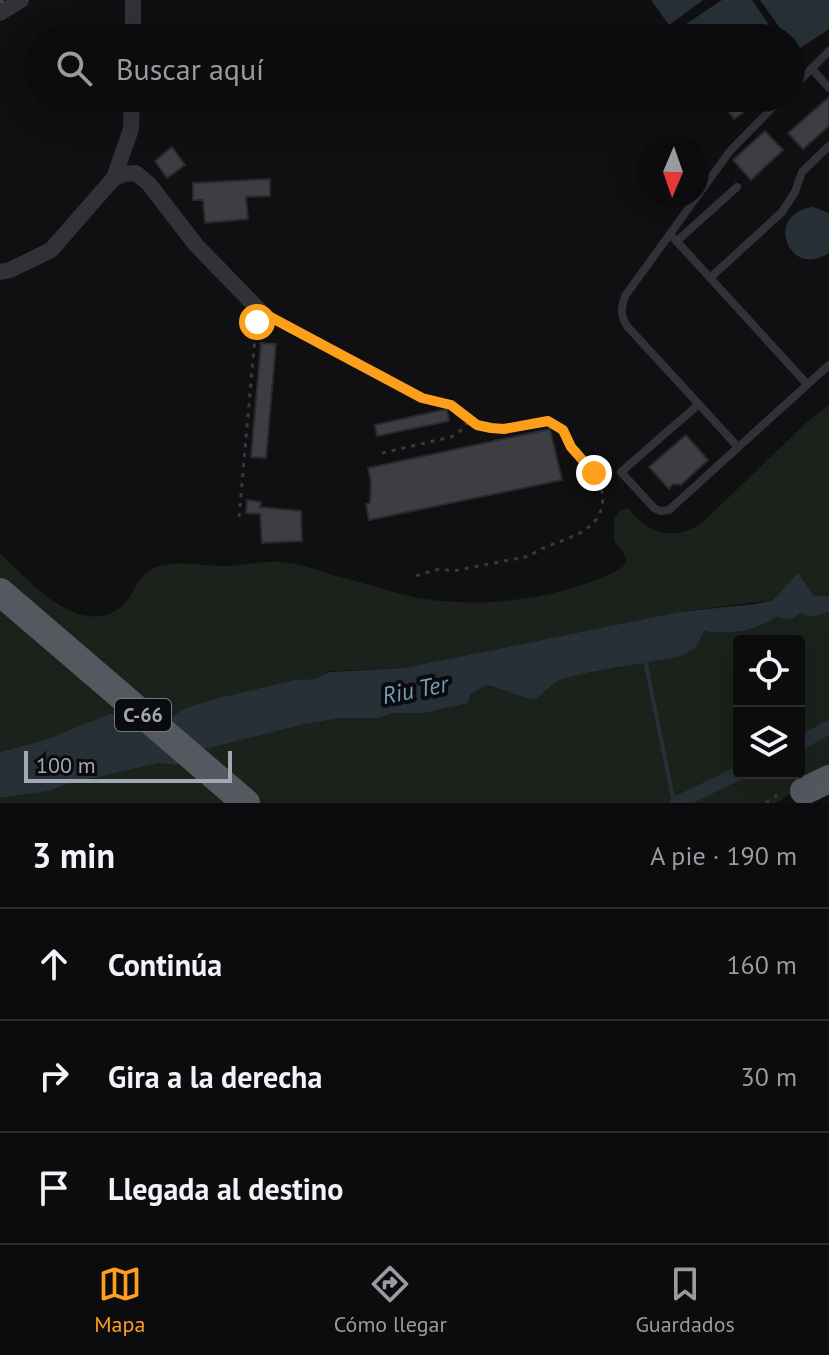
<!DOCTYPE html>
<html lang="es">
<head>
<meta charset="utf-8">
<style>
  :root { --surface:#0c0c0e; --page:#151517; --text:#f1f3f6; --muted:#9a9b9e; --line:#2c2c2e; --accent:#fe9f1c }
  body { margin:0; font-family:"PT Sans",sans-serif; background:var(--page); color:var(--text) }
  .controls { position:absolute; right:24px; bottom:24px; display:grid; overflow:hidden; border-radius:8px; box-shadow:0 8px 32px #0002 }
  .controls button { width:72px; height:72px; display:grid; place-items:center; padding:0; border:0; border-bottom:2px solid var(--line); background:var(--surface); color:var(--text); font:40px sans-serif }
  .compass { position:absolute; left:637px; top:136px; width:72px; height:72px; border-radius:50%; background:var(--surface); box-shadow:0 8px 32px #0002; rotate:182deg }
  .scale { position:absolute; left:24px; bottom:20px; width:208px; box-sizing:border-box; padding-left:8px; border:4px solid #a0a8b4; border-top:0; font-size:22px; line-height:28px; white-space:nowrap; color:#a0a8b4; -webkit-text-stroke:6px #0b0b0d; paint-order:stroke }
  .stop { position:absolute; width:24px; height:24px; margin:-18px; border:6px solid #fe9f1c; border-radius:50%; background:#fff }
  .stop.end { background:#fe9f1c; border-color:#fff; box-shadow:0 2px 8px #0008 }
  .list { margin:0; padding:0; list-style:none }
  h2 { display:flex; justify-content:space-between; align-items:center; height:104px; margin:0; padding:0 32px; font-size:34px }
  h2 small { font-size:26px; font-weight:400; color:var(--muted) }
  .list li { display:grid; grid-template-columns:52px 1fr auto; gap:24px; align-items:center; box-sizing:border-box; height:112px; padding:0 32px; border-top:2px solid var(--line) }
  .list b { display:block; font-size:30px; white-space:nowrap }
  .list em { font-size:26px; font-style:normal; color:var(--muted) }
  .icon { flex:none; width:44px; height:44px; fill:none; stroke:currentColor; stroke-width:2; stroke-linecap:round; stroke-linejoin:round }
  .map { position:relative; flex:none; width:829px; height:803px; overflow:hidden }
  .search { position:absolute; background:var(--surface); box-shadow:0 8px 32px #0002; left:24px; right:24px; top:24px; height:88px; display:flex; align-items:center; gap:20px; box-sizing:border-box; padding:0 28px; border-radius:44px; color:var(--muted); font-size:30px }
  .sheet { height:440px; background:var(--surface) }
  nav { display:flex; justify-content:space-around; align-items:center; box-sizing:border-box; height:112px; border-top:2px solid var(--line); background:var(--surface); font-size:22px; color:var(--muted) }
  nav a { display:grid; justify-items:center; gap:4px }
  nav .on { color:var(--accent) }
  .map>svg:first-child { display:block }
  .green { fill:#1a221b; fill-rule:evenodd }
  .water { fill:#263036 }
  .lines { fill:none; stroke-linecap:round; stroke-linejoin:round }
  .stream { stroke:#263036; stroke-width:4 }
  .canal { stroke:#263036; stroke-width:14 }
  .building { fill:#3c3e42; stroke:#2a2a2e; stroke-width:2 }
  .path { stroke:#373a3e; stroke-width:3; stroke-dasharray:4 6; stroke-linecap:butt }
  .service { stroke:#313237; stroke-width:8 }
  .minor { stroke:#313237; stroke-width:16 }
  .trunk { stroke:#55585f; stroke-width:28 }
  .rail { stroke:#46494e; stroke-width:4; stroke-dasharray:10 8; stroke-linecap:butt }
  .route { stroke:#fe9f1c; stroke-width:10 }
  .labels { text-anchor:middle; stroke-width:8; stroke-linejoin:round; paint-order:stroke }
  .shield { fill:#0b0b0d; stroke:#737982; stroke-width:2 }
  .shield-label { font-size:20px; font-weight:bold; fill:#a0a8b4 }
  .water-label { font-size:24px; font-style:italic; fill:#749ab2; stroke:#0b0b0d }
</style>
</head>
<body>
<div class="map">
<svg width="829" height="803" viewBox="0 0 829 803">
  <rect width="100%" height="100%" fill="#101012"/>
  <!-- green -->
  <g class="green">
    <path d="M829,405v191h-15l-16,-22 -25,26 -94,12 -275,56 -75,3 -15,8 -20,1 -84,20 -27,9 -13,9 -60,-3 -65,25 -45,12v-199c28,26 78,87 121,54 15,-12 15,-33 35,-40 19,-7 46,-1 67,-1 16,0 32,-4 48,-4 23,-2 43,8 65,14 19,5 39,10 58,16 63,19 149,11 209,-15 26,-11 30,-14 11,-36v-23l8,-9 6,-1c19,27 47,33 74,15l104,-100z"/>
    <path d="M800,612l9,5 20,-5v153l-52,38h-777v-5l49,-7 19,-7 91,-21 17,2 28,-16 101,-25 35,-6h40l12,-5h32l44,-10 2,-8 15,-10c18,3 32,12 50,15l22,-19 24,-7 42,-7 14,-5 19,-1 47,-30c26,4 52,1 72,-14l16,3zM739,641h60v132h-60z"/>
  </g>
  <!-- water -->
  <g class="water">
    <path d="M651,0h52l-34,25z"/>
    <path d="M722,0h30l26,38h-100l-4,-6z"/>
    <path d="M760,0h69v29l-33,22 -5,-7v-6h-4z"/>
    <path d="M813,207l16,6v40c-41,27 -66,-40 -16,-46z"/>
    <path d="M798,573l16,23h15v16l-20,5 -9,-4 -9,7 -15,-3c-21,15 -47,18 -72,14l-8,16 -14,9 -101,18 -24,7 -22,19c-18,-3 -32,-12 -49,-15l-16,10 -2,8 -44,10h-32l-12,5h-40l-35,6 -100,25 -29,16 -17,-2 -91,21 -19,7 -49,7v-46l45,-12 65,-26 60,4 13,-9 27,-9 84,-20 20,-1 15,-7 75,-4 275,-56 76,-8 18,-4z"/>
  </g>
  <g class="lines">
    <!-- stream -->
    <path class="stream" d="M645,660l29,143"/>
    <!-- canal -->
    <g class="canal">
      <path d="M799,744l30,-17"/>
      <path d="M677,803l62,-30"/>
    </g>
  </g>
  <!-- building -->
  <g class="building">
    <path d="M829,97v29l-26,23 -15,-16z"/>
    <path d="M737,98h27l-30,21 -9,-13z"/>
    <path d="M765,131l18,19 -32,30 -18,-20z"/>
    <path d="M172,147l13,18 -18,13 -12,-17z"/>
    <path d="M270,179v17l-24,1 2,22 -43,4 -2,-23h-10v-17z"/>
    <path d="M261,343l15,1 -10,114 -15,-1z"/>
    <path d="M447,409l2,12 -72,15 -2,-11z"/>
    <path d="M550,429l12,51 -193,40 -3,-16 4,-1 1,-21 -3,-14z"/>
    <path d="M686,435l22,25 -27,25 -8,-1 -4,5 -20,-22z"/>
    <path d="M247,500l14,2 -1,5 41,4 1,30 -40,2 -2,-29 -14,-1z"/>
  </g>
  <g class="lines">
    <!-- path -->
    <g class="path">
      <path d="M275,319c48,26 95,56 145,78 9,4 20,4 29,7 11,4 18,17 29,22 25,9 58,-13 77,-1 10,6 11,16 18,24 13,15 34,33 29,57 -7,33 -51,33 -72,50l-77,15 -14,-2 -24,7"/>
      <path d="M382,453l69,-16 8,-5 11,-12"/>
      <path d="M239,517l17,-191"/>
      <path d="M766,803l16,-11"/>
    </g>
    <!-- service -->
    <g class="service">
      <path d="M812,69l17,19"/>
      <path d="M791,89l38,-38"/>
      <path d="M670,234l137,150"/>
      <path d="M677,241l60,-54"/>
      <path d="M710,278l72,-66 13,-20 7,-20 27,-26"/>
      <path d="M699,404l-78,68 33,36 6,3 9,-1 160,-145"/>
      <path d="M738,447l-111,-121c-7,-11 -6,-18 -2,-30l105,-145 52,-53"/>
    </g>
    <!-- minor -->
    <g class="minor">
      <path d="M0,13l21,-13"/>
      <path d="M133,38v-38"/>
      <path d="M114,178l10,-4 12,-1 13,11 47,61 65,67"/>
      <path d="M0,272l10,-2 41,-20 63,-72 17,-49 1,-31"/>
    </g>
    <!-- trunk -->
    <g class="trunk">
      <path d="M0,592l246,211"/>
      <path d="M804,791l25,-12"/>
    </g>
    <!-- rail -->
    <path class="rail" d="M0,2l3,-2"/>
  </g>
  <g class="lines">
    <!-- route -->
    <path class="route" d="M257,322l4,-10 161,86 29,7 26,20 14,3 13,1 44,-8 15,9 8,17 23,26"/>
  </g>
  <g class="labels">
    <!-- shield labels -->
    <rect class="shield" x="115" y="699" width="56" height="32" rx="6"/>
    <g class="shield-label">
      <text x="143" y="722">C-66</text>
    </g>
    <!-- water labels -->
    <g class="water-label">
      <text transform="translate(415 690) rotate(-11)" y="8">Riu Ter</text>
    </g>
  </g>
</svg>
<div class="controls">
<button><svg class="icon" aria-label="locate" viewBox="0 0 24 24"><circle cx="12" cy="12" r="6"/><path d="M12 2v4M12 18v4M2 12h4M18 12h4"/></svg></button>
<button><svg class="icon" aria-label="layers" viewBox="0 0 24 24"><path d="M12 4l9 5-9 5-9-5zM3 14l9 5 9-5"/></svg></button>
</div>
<svg class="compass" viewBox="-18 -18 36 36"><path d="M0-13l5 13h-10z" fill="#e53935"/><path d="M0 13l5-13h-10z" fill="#9a9b9e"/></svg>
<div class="scale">100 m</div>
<div class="stop" style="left:257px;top:322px"></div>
<div class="stop end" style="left:594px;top:473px"></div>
<div class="search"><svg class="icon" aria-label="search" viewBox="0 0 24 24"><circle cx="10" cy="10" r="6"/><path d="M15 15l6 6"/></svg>Buscar aquí</div>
</div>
<section class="sheet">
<h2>3 min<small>A pie · 190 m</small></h2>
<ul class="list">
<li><svg class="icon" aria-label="ahead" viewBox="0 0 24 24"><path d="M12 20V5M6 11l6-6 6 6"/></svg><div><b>Continúa</b></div><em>160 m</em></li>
<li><svg class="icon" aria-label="right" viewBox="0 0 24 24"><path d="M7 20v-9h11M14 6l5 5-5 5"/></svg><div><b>Gira a la derecha</b></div><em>30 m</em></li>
<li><svg class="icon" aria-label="arrive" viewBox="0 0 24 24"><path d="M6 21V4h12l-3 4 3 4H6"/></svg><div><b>Llegada al destino</b></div></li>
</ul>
</section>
<nav>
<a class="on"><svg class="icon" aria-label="map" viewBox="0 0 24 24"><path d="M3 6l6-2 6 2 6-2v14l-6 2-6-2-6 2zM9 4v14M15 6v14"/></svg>Mapa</a>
<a><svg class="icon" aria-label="directions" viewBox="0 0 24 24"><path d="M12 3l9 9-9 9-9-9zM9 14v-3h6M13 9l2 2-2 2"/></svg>Cómo llegar</a>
<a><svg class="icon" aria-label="saved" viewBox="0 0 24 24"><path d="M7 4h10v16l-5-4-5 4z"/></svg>Guardados</a>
</nav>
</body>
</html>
